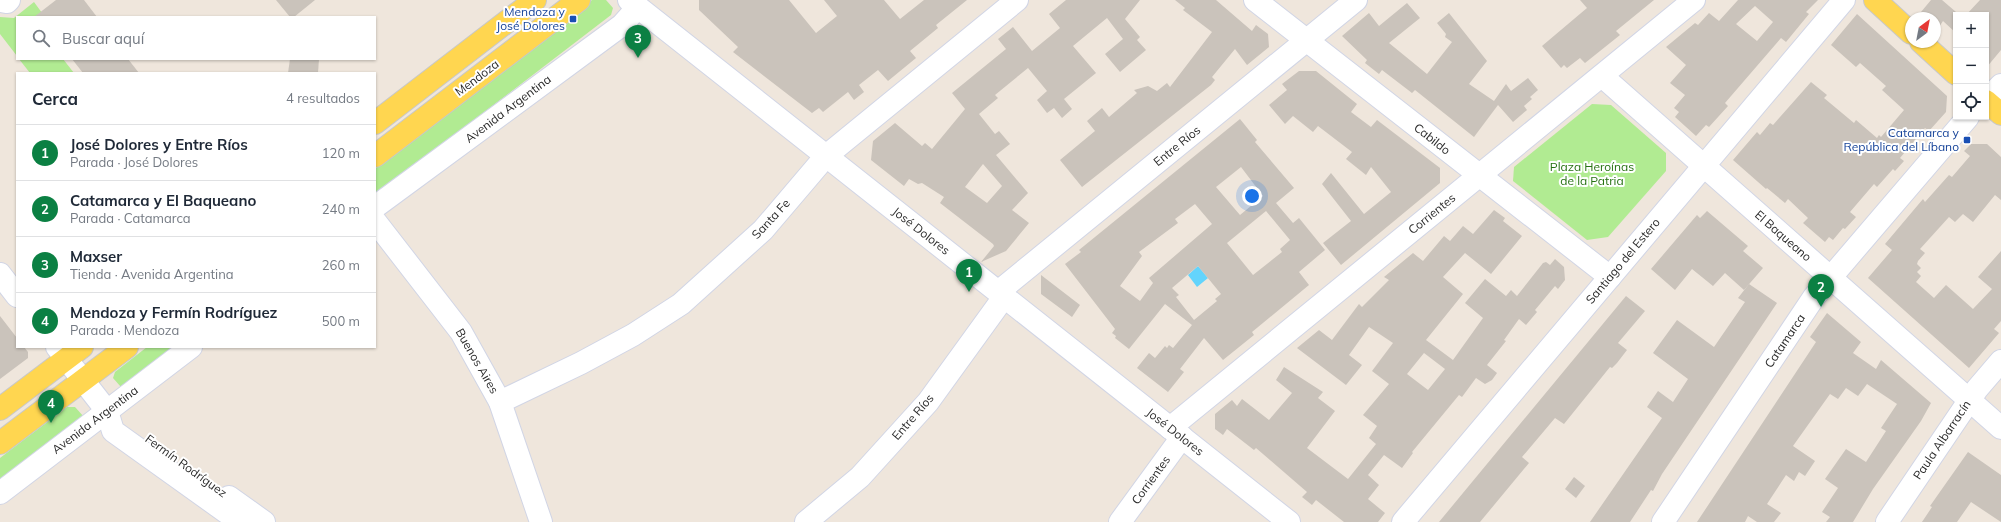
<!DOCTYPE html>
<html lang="es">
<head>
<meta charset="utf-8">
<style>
  :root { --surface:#fff; --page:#f2f2f3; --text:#1f2937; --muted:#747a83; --line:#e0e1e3; --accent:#0b8043 }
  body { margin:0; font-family:Mulish,sans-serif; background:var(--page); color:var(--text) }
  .controls { position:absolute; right:12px; top:12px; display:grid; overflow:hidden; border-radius:0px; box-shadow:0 1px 3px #0004 }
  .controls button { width:36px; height:36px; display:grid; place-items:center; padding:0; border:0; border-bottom:1px solid var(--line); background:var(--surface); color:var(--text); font:20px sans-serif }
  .compass { position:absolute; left:1905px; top:12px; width:36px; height:36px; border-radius:50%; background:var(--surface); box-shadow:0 1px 3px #0004; rotate:32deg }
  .you { position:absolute; left:1252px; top:196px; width:14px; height:14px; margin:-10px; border:3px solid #fff; border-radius:50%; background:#1a73e8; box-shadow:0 0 0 6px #1a73e833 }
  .badge { display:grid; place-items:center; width:26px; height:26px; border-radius:50%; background:var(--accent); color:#fff; font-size:13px; font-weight:700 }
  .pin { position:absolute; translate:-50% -33px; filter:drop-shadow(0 1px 2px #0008) }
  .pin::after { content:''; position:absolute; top:21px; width:14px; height:12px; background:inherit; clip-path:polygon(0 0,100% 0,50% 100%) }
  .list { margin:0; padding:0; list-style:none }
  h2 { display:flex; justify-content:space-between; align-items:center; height:52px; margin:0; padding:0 16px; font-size:17px }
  h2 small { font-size:13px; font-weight:400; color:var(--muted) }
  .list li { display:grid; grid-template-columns:26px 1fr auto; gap:12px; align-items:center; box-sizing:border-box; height:56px; padding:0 16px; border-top:1px solid var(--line) }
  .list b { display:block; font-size:15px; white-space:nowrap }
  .list p { margin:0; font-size:13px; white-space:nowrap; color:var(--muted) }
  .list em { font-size:13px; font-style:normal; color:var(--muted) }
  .icon { flex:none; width:22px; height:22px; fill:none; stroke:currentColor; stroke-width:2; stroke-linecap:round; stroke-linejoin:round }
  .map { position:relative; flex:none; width:2001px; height:522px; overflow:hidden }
  .search { position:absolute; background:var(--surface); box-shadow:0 1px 3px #0004; left:16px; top:16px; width:360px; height:44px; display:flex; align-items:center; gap:10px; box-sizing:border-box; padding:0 14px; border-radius:0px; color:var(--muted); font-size:15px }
  .panel { position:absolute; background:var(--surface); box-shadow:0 1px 3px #0004; left:16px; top:72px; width:360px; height:276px; border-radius:0px }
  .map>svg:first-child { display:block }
  .green { fill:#b1eb92 }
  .water { fill:#63d4fc }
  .building { fill:#cac3bb; fill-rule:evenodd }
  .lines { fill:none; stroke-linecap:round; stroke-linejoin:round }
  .minor-casing { stroke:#d1d5e5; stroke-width:24 }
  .major-casing { stroke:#c8c8c8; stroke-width:24 }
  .minor { stroke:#fff; stroke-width:22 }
  .major { stroke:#ffd650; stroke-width:22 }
  .transit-dot { fill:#1a4fb4; stroke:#fff; stroke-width:1.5 }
  .labels { text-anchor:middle; stroke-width:4; stroke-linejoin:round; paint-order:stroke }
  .transit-label { font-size:12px; fill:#164399; stroke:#fff; text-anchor:end }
  .street-label { font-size:12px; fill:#2b2b2b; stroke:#fff }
  .park-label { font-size:12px; fill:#267112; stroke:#fff }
</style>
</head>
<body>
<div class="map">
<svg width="2001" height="522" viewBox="0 0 2001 522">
  <rect width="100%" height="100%" fill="#efe6dc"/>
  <!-- green -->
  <g class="green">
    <path d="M592,0h14l7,8 -2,7 -236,181v-27z"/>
    <path d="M34,2l11,15h-28v39l-17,-22v-17l14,1z"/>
    <path d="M19,59h44l11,14h-44z"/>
    <path d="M1592,104l19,1 55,48v18l-58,66 -21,3 -74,-59 1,-14z"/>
    <path d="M147,347h32l-52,40h-6l-8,-9 2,-6z"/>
    <path d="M67,407h8l9,10 -84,70v-29z"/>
  </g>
  <!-- water -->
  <path class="water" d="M1198,266l10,12 -11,9 -9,-12z"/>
  <!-- building -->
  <g class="building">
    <path d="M56,0h28l13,17h-63z"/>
    <path d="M276,0h39l-21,17h-4z"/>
    <path d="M699,0h90l27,33 21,-17 -13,-16h60l16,19 24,-19h43l-31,25 2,3 -28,23 6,7 -28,23 -10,-11 -19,15 5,7 -10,8 -6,-8 -25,20 -4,-4 -7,5 -79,-61 5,-5 -39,-37z"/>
    <path d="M1066,0h74l-15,19 15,18 -3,3 9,10 -26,22 -15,-18 18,-15 -16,-21 -34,28 23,27 -32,26 8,10 -10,9 -8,-10 -7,5 -10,-13 10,-9 -19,-23 -33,27 3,3 -19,16 16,20 4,-3 11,13 -14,11 32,38 -16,17 17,13 -23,28 -25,11 13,-16 -1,-2 -53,-41 4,-6 -22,-14 -4,1 -9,-5 -5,7 -33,-26 2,-19 22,-18 27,23 3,-3 7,6 33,-40 -13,-16 54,-44 -8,-10 15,-12 19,24 28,-23 -11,-14zM983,164l19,22 -15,17 -22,-16z"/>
    <path d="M1175,0h41l36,31 4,-6 12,9 1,13 -22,18 -12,-16 -23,28 3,3 -4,5 -129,102 -22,-27 35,-29 -8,-10 15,-13 7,9 28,-24 -3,-3 14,-4 9,5 10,-8 3,4 42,-55 -29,-22 2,-2z"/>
    <path d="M1580,0h74l-38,31 4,4 -35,28 -5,-5 -13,10 -3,-3 -3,3 -19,-22 45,-38z"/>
    <path d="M1738,0h80l-12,12 3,2 -23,28 -5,-4 -56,65 3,3 -19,21 -3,-2 -10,11 -21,-19 4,-5 -5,-4 11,-13 -15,-12 16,-18 -20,-18 29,-24 3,2 11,-12 10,8zM1755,6l18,16 -16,19 -21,-17z"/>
    <path d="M1931,0h11l14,12v21l-13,-12 -4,6 -4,-4v-5h-6l-8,-6z"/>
    <path d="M1980,0h21v50l-15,18v-53h-20z"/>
    <path d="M1407,3l13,15 -31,25 38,31 25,-32 -7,-5 1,-3 -9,-11 12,-10 38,48 -18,23 25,17 12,-17 5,7 17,-13 10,12 -8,7 2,2 -8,7 3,4 -14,12 -15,-17 -24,32 -59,-47 -3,3 -30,-23 -3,4 -14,-11 2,-3 -25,-24 27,-23 10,13z"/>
    <path d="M1857,14l90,82 -1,16 -17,19 -4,-3 -25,30 4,3 -9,10 -2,-2 -16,18 -3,-3 -24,28 6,5 -11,12 -2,-1 -10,12 -4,-3 -4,5 -22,-19 5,-5 -20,-19 -3,4 -18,-15 -1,1 -33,-29 24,-28 3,3 10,-12 3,2 38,-43 16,13 -3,3 30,25 2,-3 21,18 2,-3 2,2 23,-27 -22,-20 4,-4 -26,-23 -4,4 -25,-22z"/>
    <path d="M72,59h56l11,14h-56z"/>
    <path d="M290,59h29l-1,14h-30z"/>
    <path d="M1299,71h17l41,33 -6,8 20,15 6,-7 63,48v15l-99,82 -18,-22 28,-22 -29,-37 9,-11 33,41 27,-22 -20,-25 -5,8 -20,-16 6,-7 -34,-26 -5,6 -20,-16 -8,8 -16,-19 18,-15 -5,-6z"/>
    <path d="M1240,119l17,21 -2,2 39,46 -18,15 17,20 6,-5 26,32 -26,22 10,13 -57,47 2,3 -31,25 -19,-22 -24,31 4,3 -16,20 -31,-24 12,-15 6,5 10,-12 2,2 2,-3 4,3 19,-23 -27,-21 -36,45 -14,-11 1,-2 -4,-3 3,-4 -50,-65 16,-12 -2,-2zM1241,167l22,29 -23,19 -24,-28zM1195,204l17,20 -63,54 4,5 -13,18 -20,-15 22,-30 -3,-4 39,-29 -3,-4zM1266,211l24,29 -10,9 2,3 -29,23 -26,-32zM1198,266l23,28 -6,5 2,2 -23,19 -18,-23 3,-2 -7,-7z"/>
    <path d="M1971,144h16l14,13v43l-6,-5 -22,27 -10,-8 -8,8 -6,-5 -29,32 5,4 -7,8 -1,3 4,4 -4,4 4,4 -5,6 18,16 12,-13 27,24 19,-20 -14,-12 23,-26v70l-7,8 5,4 -30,35 -101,-90 24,-28 -7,-6 38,-45 2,3 24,-27 3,2 18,-21 -6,-5z"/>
    <path d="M1494,210l11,8 -2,3 19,15 -31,38 -26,-21 -22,24 20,17 -37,46 27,20 30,-42 -18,-15 20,-24 21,17 5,-6 6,6 26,-33 3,-1 4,3 5,-6 9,8 1,13 -7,9 -3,-3 -20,24 2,2 -11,13 -7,-6 -15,21 2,1 -19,24 10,8 -5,7 -7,4 -9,-6 -14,19 -3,-2 -47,57 1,1 -11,15 -18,-13 -16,20 11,10 -11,14 17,14 -7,9h-34l-28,-22 -4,5 -10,-8 5,-5 -51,-44 -2,2 -27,-21 -4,6 -8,-6v-15l17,-14 5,6 5,-7 27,21 23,-27 -16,-13 8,-13 39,25 -5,6 17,13 -28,37 41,31 28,-35 -7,-6 8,-12 -14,-11 26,-31 -17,-13 21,-28 -24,-16 -20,28 13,10 -16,20 -49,-37 22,-18 13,10 27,-36 3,3 27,-27 -5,-3 29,-24 10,8 21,-25 6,5 13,-15 10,8zM1424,353l21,16 -17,21 -21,-16z"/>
    <path d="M1707,211l41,35 -5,5 20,17 -19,22 -19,-17 -12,13 -21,-17 -17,21 -24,-21 46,-54 3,3z"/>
    <path d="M1041,275l39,30 -8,12 -31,-23z"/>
    <path d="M1749,284l28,19 -115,171 -9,17 -2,-1 -21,32h-40l72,-104 -15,-11 11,-16 15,11 15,-23 -35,-26 24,-33 37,27 31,-45 -7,-4z"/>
    <path d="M1626,296l19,15 -27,32 9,7 -10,13 -5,5 -2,-1 -46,57 -9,-6 -33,39 7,6 -49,59h-41z"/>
    <path d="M1827,313l34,29 -8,11 23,16 5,-9 50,43 -10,18 -48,68 -20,33h-27l4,-5 -8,-5 16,-24 -13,-9 21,-30 20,13 20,-31 -5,-3 16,-24 -30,-20 -9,12 -12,-8 -8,11 -8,-5 -37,52 22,15 -10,15 -6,-4 -5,9 -8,-6 -19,29 14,9 -7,9h-17l-9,-6 -3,6h-48l119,-180 -6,-5z"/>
    <path d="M0,316l17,22v9h7l4,5v6l-28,21z"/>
    <path d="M1968,452l33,23v47l-30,-20 -14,20h-35l10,-15 -2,-1z"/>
    <path d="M1574,477l11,9 -9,12 -11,-9z"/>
  </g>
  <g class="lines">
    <defs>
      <g id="minor">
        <path d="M629,0l660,522"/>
        <path d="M1255,0l355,277"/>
        <path d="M0,1l7,1 2,-2"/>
        <path d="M1602,76l399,352"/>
        <path d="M1986,100l15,-15"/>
        <path d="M375,207l247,-182 16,-18"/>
        <path d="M375,221l86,111 39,70 41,120"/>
        <path d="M0,274l17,22"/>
        <path d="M998,292l358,-292"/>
        <path d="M57,347l50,64 6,20 127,91"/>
        <path d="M500,402l81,-39 52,-28 48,-31 82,-74 63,-74 191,-156"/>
        <path d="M1170,428l524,-428"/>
        <path d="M0,493l191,-146"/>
        <path d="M229,497l35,25"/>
        <path d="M806,522l54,-45 68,-75 76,-105"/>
        <path d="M1120,522l62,-85"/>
        <path d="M1403,522l441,-522"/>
        <path d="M1663,522l151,-225 154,-180"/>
        <path d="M1887,522l90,-133 24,-28"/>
      </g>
      <g id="major">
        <path d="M1875,0l36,33"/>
        <path d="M1921,42l35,32"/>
        <path d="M1986,101l15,13"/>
        <path d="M375,123l160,-123"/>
        <path d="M375,156l204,-156"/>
        <path d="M0,409l82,-62"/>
        <path d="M0,443l127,-96"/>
      </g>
    </defs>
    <!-- minor casing -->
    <use href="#minor" class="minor-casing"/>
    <!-- major casing -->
    <use href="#major" class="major-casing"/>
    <!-- minor -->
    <use href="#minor" class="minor"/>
    <!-- major -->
    <use href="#major" class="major"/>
  </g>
  <!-- markers -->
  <g class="transit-dot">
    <rect x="569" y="15" width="8" height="8" rx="2"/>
    <rect x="1963" y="136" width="8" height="8" rx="2"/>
  </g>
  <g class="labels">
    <!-- transit labels -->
    <g class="transit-label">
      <text x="565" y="16">Mendoza y<tspan x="565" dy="14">José Dolores</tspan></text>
      <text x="1959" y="137">Catamarca y<tspan x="1959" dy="14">República del Líbano</tspan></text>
    </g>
    <!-- street labels -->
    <g class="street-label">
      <text transform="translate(477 78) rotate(-37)" y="4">Mendoza</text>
      <text transform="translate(508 109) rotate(-37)" y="4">Avenida Argentina</text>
      <text transform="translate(1432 139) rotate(38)" y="4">Cabildo</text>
      <text transform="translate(1177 146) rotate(-39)" y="4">Entre Ríos</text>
      <text transform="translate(1432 214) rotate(-39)" y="4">Corrientes</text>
      <text transform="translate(771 219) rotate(-47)" y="4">Santa Fe</text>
      <text transform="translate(921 231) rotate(38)" y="4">José Dolores</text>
      <text transform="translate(1783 236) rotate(41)" y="4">El Baqueano</text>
      <text transform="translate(1623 261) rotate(-50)" y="4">Santiago del Estero</text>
      <text transform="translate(1785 341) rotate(-56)" y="4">Catamarca</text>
      <text transform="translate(477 361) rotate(60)" y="4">Buenos Aires</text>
      <text transform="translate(913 417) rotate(-49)" y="4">Entre Ríos</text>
      <text transform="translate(95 420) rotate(-37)" y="4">Avenida Argentina</text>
      <text transform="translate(1175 432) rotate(38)" y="4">José Dolores</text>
      <text transform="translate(1942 440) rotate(-56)" y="4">Paula Albarracín</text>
      <text transform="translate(186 466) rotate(36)" y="4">Fermín Rodríguez</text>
      <text transform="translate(1151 480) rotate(-54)" y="4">Corrientes</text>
    </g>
    <!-- park labels -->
    <g class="park-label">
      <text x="1592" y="171">Plaza Heroínas<tspan x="1592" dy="14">de la Patria</tspan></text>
    </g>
  </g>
</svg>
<div class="controls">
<button>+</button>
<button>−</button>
<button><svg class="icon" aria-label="locate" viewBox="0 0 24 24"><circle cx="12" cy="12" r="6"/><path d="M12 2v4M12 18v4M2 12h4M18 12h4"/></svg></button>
</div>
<svg class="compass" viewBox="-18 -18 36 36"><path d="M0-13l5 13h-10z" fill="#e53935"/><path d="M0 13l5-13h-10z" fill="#747a83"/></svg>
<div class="you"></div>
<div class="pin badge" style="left:969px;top:292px">1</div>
<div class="pin badge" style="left:1821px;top:307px">2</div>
<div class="pin badge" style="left:638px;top:58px">3</div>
<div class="pin badge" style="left:51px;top:423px">4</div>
<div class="search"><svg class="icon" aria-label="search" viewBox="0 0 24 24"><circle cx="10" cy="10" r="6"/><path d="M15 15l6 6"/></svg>Buscar aquí</div>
<section class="panel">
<h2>Cerca<small>4 resultados</small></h2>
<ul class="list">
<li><span class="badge">1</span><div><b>José Dolores y Entre Ríos</b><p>Parada · José Dolores</p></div><em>120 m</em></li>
<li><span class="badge">2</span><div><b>Catamarca y El Baqueano</b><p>Parada · Catamarca</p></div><em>240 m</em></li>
<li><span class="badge">3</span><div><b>Maxser</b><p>Tienda · Avenida Argentina</p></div><em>260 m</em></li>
<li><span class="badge">4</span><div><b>Mendoza y Fermín Rodríguez</b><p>Parada · Mendoza</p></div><em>500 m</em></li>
</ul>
</section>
</div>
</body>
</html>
